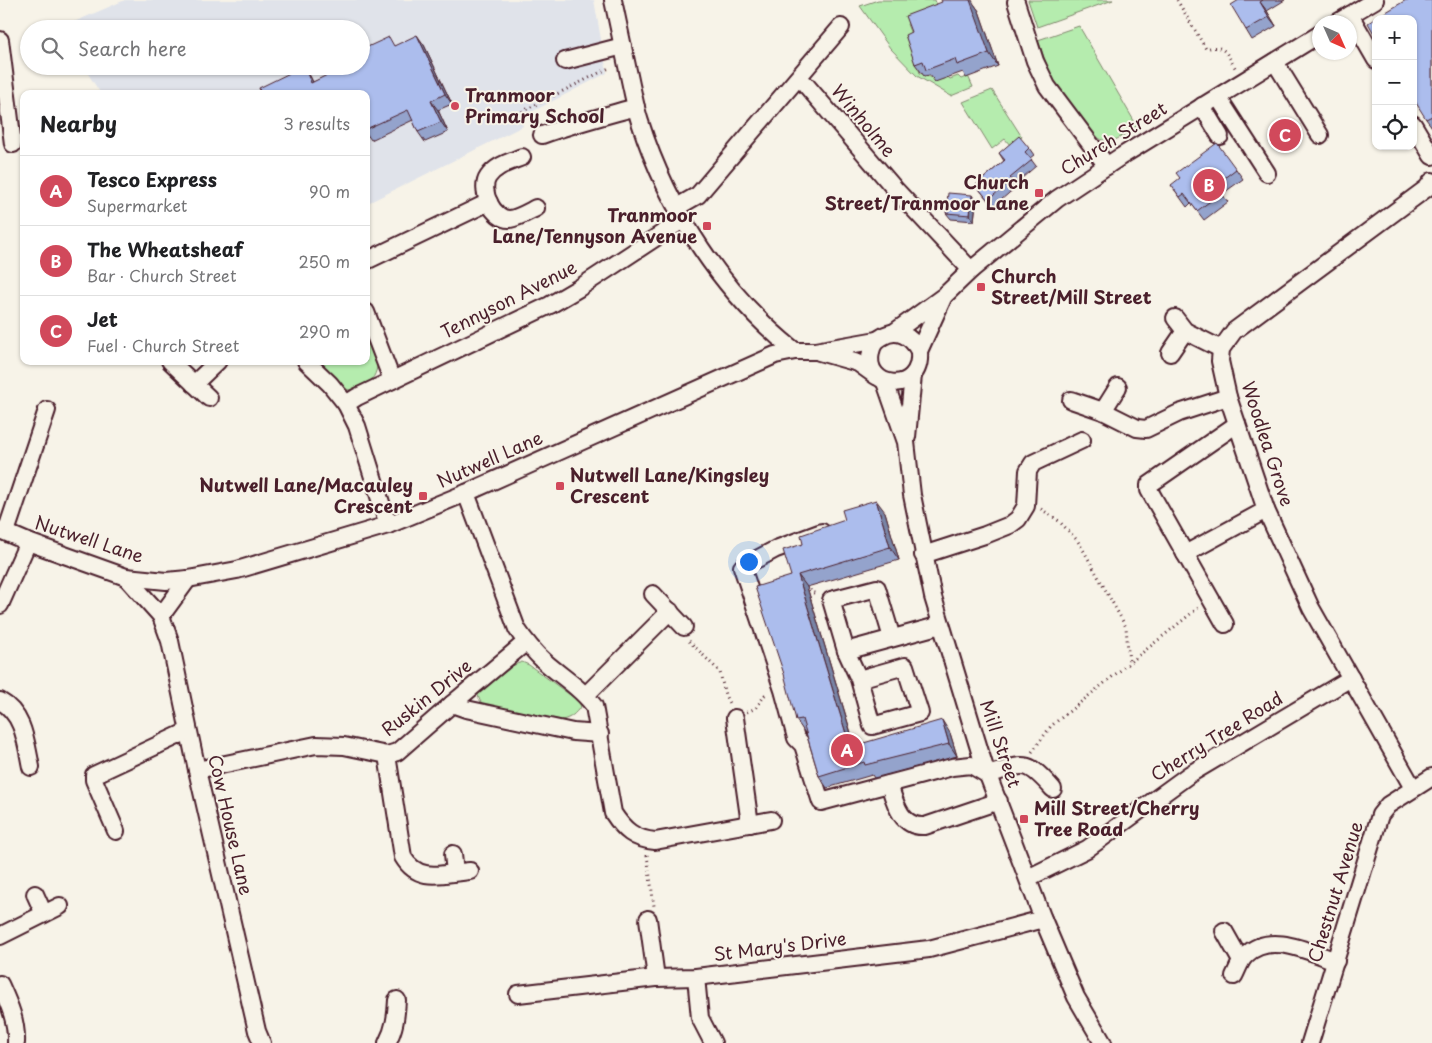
<!DOCTYPE html>
<html lang="en">
<head>
<meta charset="utf-8">
<style>
  :root { --surface:#fff; --page:#f2f2f2; --text:#202124; --muted:#757577; --line:#e0e0e0; --accent:#d1495b }
  body { margin:0; font-family:"Playpen Sans",sans-serif; background:var(--page); color:var(--text) }
  .controls { position:absolute; right:15px; top:15px; display:grid; overflow:hidden; border-radius:10px; box-shadow:0 1px 4px #0004 }
  .controls button { width:45px; height:45px; display:grid; place-items:center; padding:0; border:0; border-bottom:1px solid var(--line); background:var(--surface); color:var(--text); font:25px sans-serif }
  .compass { position:absolute; left:1312px; top:15px; width:45px; height:45px; border-radius:50%; background:var(--surface); box-shadow:0 1px 4px #0004; rotate:135deg }
  .you { position:absolute; left:748px; top:561px; width:18px; height:18px; margin:-12px; border:4px solid #fff; border-radius:50%; background:#1a73e8; box-shadow:0 0 0 8px #1a73e833 }
  .badge { display:grid; place-items:center; width:32px; height:32px; border-radius:50%; background:var(--accent); color:#fff; font-size:16px; font-weight:700 }
  .pin { position:absolute; translate:-50% -50%; border:2px solid #fff; box-shadow:0 1px 5px #0006 }
  .list { margin:0; padding:0; list-style:none }
  h2 { display:flex; justify-content:space-between; align-items:center; height:65px; margin:0; padding:0 20px; font-size:21px }
  h2 small { font-size:16px; font-weight:400; color:var(--muted) }
  .list li { display:grid; grid-template-columns:32px 1fr auto; gap:15px; align-items:center; box-sizing:border-box; height:70px; padding:0 20px; border-top:1px solid var(--line) }
  .list b { display:block; font-size:19px; white-space:nowrap }
  .list p { margin:0; font-size:16px; white-space:nowrap; color:var(--muted) }
  .list em { font-size:16px; font-style:normal; color:var(--muted) }
  .icon { flex:none; width:28px; height:28px; fill:none; stroke:currentColor; stroke-width:2; stroke-linecap:round; stroke-linejoin:round }
  .map { position:relative; flex:none; width:1432px; height:1043px; overflow:hidden }
  .search { position:absolute; background:var(--surface); box-shadow:0 1px 4px #0004; left:20px; top:20px; width:350px; height:55px; display:flex; align-items:center; gap:12px; box-sizing:border-box; padding:0 18px; border-radius:28px; color:var(--muted); font-size:19px }
  .panel { position:absolute; background:var(--surface); box-shadow:0 1px 4px #0004; left:20px; top:90px; width:350px; height:275px; border-radius:10px }
  .map>svg:first-child { display:block }
  .built { fill:#e0e3ea }
  .green { fill:#b5ecae; stroke:#80866c }
  .lines { fill:none; stroke-linecap:round; stroke-linejoin:round }
  .minor-casing { stroke:#4a1f2b; stroke-width:20 }
  .path { stroke:#4a1f2b; stroke-width:3; stroke-dasharray:1 4; stroke-linecap:butt }
  .minor { stroke:#f7f3e8; stroke-width:16 }
  .wall { fill:#94a3cc; stroke:#4a1f2b }
  .shaded-wall { fill:#7884a6; stroke:#4a1f2b }
  .building { fill:#acbded; stroke:#4a1f2b }
  .poi-dot { fill:#d1495b; stroke:#f7f3e8; stroke-width:2 }
  .labels { text-anchor:middle; stroke-width:4; stroke-linejoin:round; paint-order:stroke }
  .poi-label { font-size:18px; font-weight:bold; fill:#4a1f2b; stroke:#f7f3e8; text-anchor:start }
  .street-label { font-size:18px; fill:#4a1f2b; stroke:#f7f3e8 }
</style>
</head>
<body>
<div class="map">
<svg width="1432" height="1043" viewBox="0 0 1432 1043">
  <rect width="100%" height="100%" fill="#f7f3e8"/>
  <filter id="ink" filterUnits="userSpaceOnUse"><feTurbulence type="fractalNoise" baseFrequency=".02" numOctaves="2"/><feDisplacementMap in="SourceGraphic" scale="10" xChannelSelector="R" yChannelSelector="G"/><feConvolveMatrix kernelMatrix="1 2 1 2 8 2 1 2 1" color-interpolation-filters="sRGB"/></filter>
  <g filter="url(#ink)">
    <!-- built -->
    <path class="built" d="M125,0h469l13,73 -87,45 3,8 -157,78v-110h-265l-18,-28h278v-37l-301,-1z"/>
    <!-- green -->
    <g class="green">
      <path d="M878,0h57l4,12 -32,12 4,10 -3,2 12,37 18,7 10,-3 2,2 8,-3 3,3 7,-3 5,11 -22,9 -34,-20 -27,-28 -30,-42z"/>
      <path d="M1028,0h85l-76,27z"/>
      <path d="M1079,26l58,100c-13,8 -25,22 -40,11l-39,-49 -8,-13 -12,-35z"/>
      <path d="M992,90l30,47 -12,8 -5,-6 -13,10 -29,-47z"/>
      <path d="M366,336c4,8 11,20 11,29 0,16 -19,30 -34,23 -10,-5 -20,-19 -28,-27h51z"/>
      <path d="M522,662l7,3 48,35 4,6c-6,8 -10,12 -19,14l-76,-13c-6,-4 -11,-13 -6,-20 7,-8 32,-22 42,-25z"/>
    </g>
    <g class="lines">
      <defs>
        <g id="minor">
          <path d="M613,0c6,28 12,57 18,85 3,13 5,25 9,37 28,88 83,172 155,229"/>
          <path d="M1016,2l19,59 12,25 60,80"/>
          <path d="M1350,15l26,45"/>
          <path d="M1338,22l37,-22"/>
          <path d="M0,40l13,104"/>
          <path d="M565,61l58,-15"/>
          <path d="M1275,62l45,73"/>
          <path d="M806,85l89,104 76,81"/>
          <path d="M1218,97l49,76"/>
          <path d="M1202,106l18,30"/>
          <path d="M1413,124l19,32"/>
          <path d="M542,135c31,-11 62,-19 94,-28"/>
          <path d="M522,157c-12,5 -26,8 -34,20 -9,13 5,43 22,42 8,-1 18,-7 26,-11"/>
          <path d="M677,207l21,-12 143,-168"/>
          <path d="M366,261l123,-59"/>
          <path d="M366,312l26,68"/>
          <path d="M1175,318l10,13 36,18"/>
          <path d="M893,333l51,-37 27,-26 86,-71 63,-42 200,-123"/>
          <path d="M919,351c-7,-14 -22,-24 -37,-14 -6,3 -10,8 -11,15 -9,37 52,45 48,-1l24,-53"/>
          <path d="M819,352l39,11 18,13"/>
          <path d="M1170,353l15,-22"/>
          <path d="M170,361l39,37"/>
          <path d="M306,361l24,23 16,20 11,22 31,99"/>
          <path d="M885,382l21,60 6,53 21,102 51,168 59,154 33,78 27,46"/>
          <path d="M194,384l24,-23"/>
          <path d="M1071,400l32,11 34,17 9,1 33,-16 49,-16"/>
          <path d="M346,404l11,-7 193,-92 29,-17 105,-69"/>
          <path d="M1103,411l15,-24"/>
          <path d="M907,437l6,-62"/>
          <path d="M466,493l51,136c8,12 17,23 28,33 17,15 36,26 49,44l19,107c11,17 21,26 42,28l116,-21"/>
          <path d="M0,530l28,12 98,35 40,4 22,-2 49,-9 151,-45 78,-32 309,-138 20,-4h20l62,-11"/>
          <path d="M6,532l41,-122"/>
          <path d="M822,532l-46,17 -34,18 41,123 13,48 7,7 18,57 131,-35 19,-2 17,10c38,-12 38,-16 65,14"/>
          <path d="M1185,554l81,-44"/>
          <path d="M923,555l62,-20 25,-10 8,-6 8,-13 2,-35 5,-8 49,-23"/>
          <path d="M126,577l35,39 9,25 27,129 60,261 5,12"/>
          <path d="M653,594l31,33"/>
          <path d="M0,605l28,-63"/>
          <path d="M161,616l27,-37"/>
          <path d="M1225,624l-76,-134v-5l88,-61"/>
          <path d="M846,651l-15,-51 46,-12 15,50"/>
          <path d="M859,679l46,-13 15,47 -48,13 -13,-47 -13,-28 95,-26"/>
          <path d="M586,695l84,-84"/>
          <path d="M0,701c24,13 26,42 31,66"/>
          <path d="M452,704l14,5 107,23 27,2"/>
          <path d="M735,718l15,106"/>
          <path d="M387,755l16,102c16,27 41,16 67,14"/>
          <path d="M197,770l119,-25 28,1 43,9 10,-3 55,-48 74,-62"/>
          <path d="M889,784c6,19 12,44 36,42l74,-25"/>
          <path d="M1413,788l-102,-180 -45,-98 -38,-113 -8,-36 1,-12 13,-18 193,-143 5,-7"/>
          <path d="M116,831l-22,-51v-5l94,-44"/>
          <path d="M453,854l2,18"/>
          <path d="M1028,878l59,-29 103,-75 161,-96"/>
          <path d="M35,894l9,20"/>
          <path d="M648,919l8,59"/>
          <path d="M1224,931l17,30"/>
          <path d="M0,936l60,-30"/>
          <path d="M1234,976c4,-7 6,-16 12,-21 24,-24 63,-3 90,6"/>
          <path d="M696,977l4,41 13,25"/>
          <path d="M0,984c9,20 17,37 16,59"/>
          <path d="M518,994l138,-16 40,-1 233,-28 114,-30"/>
          <path d="M387,1043c8,-15 9,-27 10,-43"/>
          <path d="M1310,1043l70,-228 8,-10 44,-28"/>
        </g>
      </defs>
      <!-- minor casing -->
      <use href="#minor" class="minor-casing"/>
      <!-- path -->
      <g class="path">
        <path d="M1177,0l29,49c19,-6 21,6 30,20"/>
        <path d="M513,116l98,-49"/>
        <path d="M1041,509l18,12 18,19 8,13 41,74 3,36"/>
        <path d="M808,585l3,7 6,2"/>
        <path d="M689,641l31,31 5,23 5,10"/>
        <path d="M747,712l9,-4 9,-13 3,-1"/>
        <path d="M1032,752l19,-26 147,-118"/>
        <path d="M647,855l7,51"/>
      </g>
      <!-- minor -->
      <use href="#minor" class="minor"/>
    </g>
    <!-- wall -->
    <g class="wall">
      <path d="M1239,0h46l-18,11 9,15 -24,14 -6,-10z"/>
      <path d="M1432,0v127l-6,-8z"/>
      <path d="M974,4l5,7 19,55 -32,12 -3,-6 -28,10 -5,-7 -6,1 -9,-12 -4,-32z"/>
      <path d="M424,45l28,59 -14,6 10,22 -23,10 -7,-10 -5,-12 -42,20 -5,-7v-39h-105l49,-18 3,6 82,-36z"/>
      <path d="M1029,148l5,7 -4,3 6,8 -21,18 1,3 -23,20 -17,-22 28,-24 -5,-8z"/>
      <path d="M1236,169l7,10 -21,15 6,8 -24,18 -13,-17 -4,4 -16,-22z"/>
      <path d="M976,202l-2,19 -23,-2 -5,-6z"/>
      <path d="M885,512l14,48 -92,27 48,159 95,-13 7,23 -83,22 -2,-3 -45,13 -8,-12 -13,-43h-1l-9,-13 -5,-144 12,-32z"/>
    </g>
    <!-- shaded-wall -->
    <g class="shaded-wall">
      <path d="M968,0h4l2,4 5,7 19,55 -9,-13z"/>
      <path d="M1260,2l7,9 9,15 -7,-9z"/>
      <path d="M417,35l7,10 28,59 -7,-10z"/>
      <path d="M304,66l6,10 8,17 -7,-10z"/>
      <path d="M431,101l7,9 10,22 -7,-10z"/>
      <path d="M972,195l4,7 -2,19 -4,-6z"/>
      <path d="M876,500l9,12 14,48 -9,-13z"/>
      <path d="M798,575l9,12 52,173 -9,-13z"/>
      <path d="M942,720l8,13 7,23 -8,-12z"/>
    </g>
    <!-- building -->
    <g class="building">
      <path d="M941,0h29l19,53 -32,12 -2,-6 -29,11 -3,-9 -8,3 -10,-29 6,-3 -6,-16 37,-14z"/>
      <path d="M1239,0h24l-3,2 9,15 -23,13 -15,-25z"/>
      <path d="M1406,0h26v116l-6,3 -13,-21v-79h-37v18l-8,-14z"/>
      <path d="M417,35l28,59 -14,7 10,21 -23,10 -10,-22 -42,19v-35h-105l-2,-6 45,-22 7,17 26,-13 -2,-4h26v-16l28,-13 5,9z"/>
      <path d="M1019,136l10,12 -4,4 7,8 -22,18 2,2 -24,20 -12,-15 29,-25 -6,-7z"/>
      <path d="M1217,143l19,26 -21,16 6,8 -24,18 -13,-17 -4,3 -9,-12 9,-7 -4,-5z"/>
      <path d="M948,193l24,2 -2,20 -24,-2z"/>
      <path d="M876,500l14,47 -92,28 52,172 92,-27 7,24 -84,21 -1,-3 -45,14 -17,-57 -6,1 -12,-46 -29,-87 36,-11 -8,-26 20,-6 -2,-9 44,-15 -3,-10z"/>
    </g>
  </g>
  <!-- markers -->
  <g class="poi-dot">
    <circle cx="455" cy="106" r="5"/>
    <rect x="1034" y="188" width="10" height="10" rx="2.5"/>
    <rect x="702" y="221" width="10" height="10" rx="2.5"/>
    <rect x="976" y="282" width="10" height="10" rx="2.5"/>
    <rect x="555" y="481" width="10" height="10" rx="2.5"/>
    <rect x="418" y="491" width="10" height="10" rx="2.5"/>
    <rect x="1019" y="814" width="10" height="10" rx="2.5"/>
  </g>
  <g class="labels">
    <!-- poi labels -->
    <g class="poi-label">
      <text x="465" y="102">Tranmoor<tspan x="465" dy="21">Primary School</tspan></text>
      <text x="1029" y="189" text-anchor="end">Church<tspan x="1029" dy="21">Street/Tranmoor Lane</tspan></text>
      <text x="697" y="222" text-anchor="end">Tranmoor<tspan x="697" dy="21">Lane/Tennyson Avenue</tspan></text>
      <text x="991" y="283">Church<tspan x="991" dy="21">Street/Mill Street</tspan></text>
      <text x="570" y="482">Nutwell Lane/Kingsley<tspan x="570" dy="21">Crescent</tspan></text>
      <text x="413" y="492" text-anchor="end">Nutwell Lane/Macauley<tspan x="413" dy="21">Crescent</tspan></text>
      <text x="1034" y="815">Mill Street/Cherry<tspan x="1034" dy="21">Tree Road</tspan></text>
    </g>
    <!-- street labels -->
    <g class="street-label">
      <text transform="translate(863 121) rotate(50)" y="6">Winholme</text>
      <text transform="translate(1114 139) rotate(-32)" y="6">Church Street</text>
      <text transform="translate(509 300) rotate(-27)" y="6">Tennyson Avenue</text>
      <text transform="translate(1267 444) rotate(72)" y="6">Woodlea Grove</text>
      <text transform="translate(490 460) rotate(-24)" y="6">Nutwell Lane</text>
      <text transform="translate(89 540) rotate(18)" y="6">Nutwell Lane</text>
      <text transform="translate(427 698) rotate(-39)" y="6">Ruskin Drive</text>
      <text transform="translate(1217 737) rotate(-32)" y="6">Cherry Tree Road</text>
      <text transform="translate(1000 744) rotate(71)" y="6">Mill Street</text>
      <text transform="translate(230 825) rotate(77)" y="6">Cow House Lane</text>
      <text transform="translate(1336 892) rotate(-73)" y="6">Chestnut Avenue</text>
      <text transform="translate(780 947) rotate(-7)" y="6">St Mary's Drive</text>
    </g>
  </g>
</svg>
<div class="controls">
<button>+</button>
<button>−</button>
<button><svg class="icon" aria-label="locate" viewBox="0 0 24 24"><circle cx="12" cy="12" r="6"/><path d="M12 2v4M12 18v4M2 12h4M18 12h4"/></svg></button>
</div>
<svg class="compass" viewBox="-18 -18 36 36"><path d="M0-13l5 13h-10z" fill="#e53935"/><path d="M0 13l5-13h-10z" fill="#757577"/></svg>
<div class="you"></div>
<div class="pin badge" style="left:847px;top:750px">A</div>
<div class="pin badge" style="left:1209px;top:185px">B</div>
<div class="pin badge" style="left:1285px;top:135px">C</div>
<div class="search"><svg class="icon" aria-label="search" viewBox="0 0 24 24"><circle cx="10" cy="10" r="6"/><path d="M15 15l6 6"/></svg>Search here</div>
<section class="panel">
<h2>Nearby<small>3 results</small></h2>
<ul class="list">
<li><span class="badge">A</span><div><b>Tesco Express</b><p>Supermarket</p></div><em>90 m</em></li>
<li><span class="badge">B</span><div><b>The Wheatsheaf</b><p>Bar · Church Street</p></div><em>250 m</em></li>
<li><span class="badge">C</span><div><b>Jet</b><p>Fuel · Church Street</p></div><em>290 m</em></li>
</ul>
</section>
</div>
</body>
</html>
